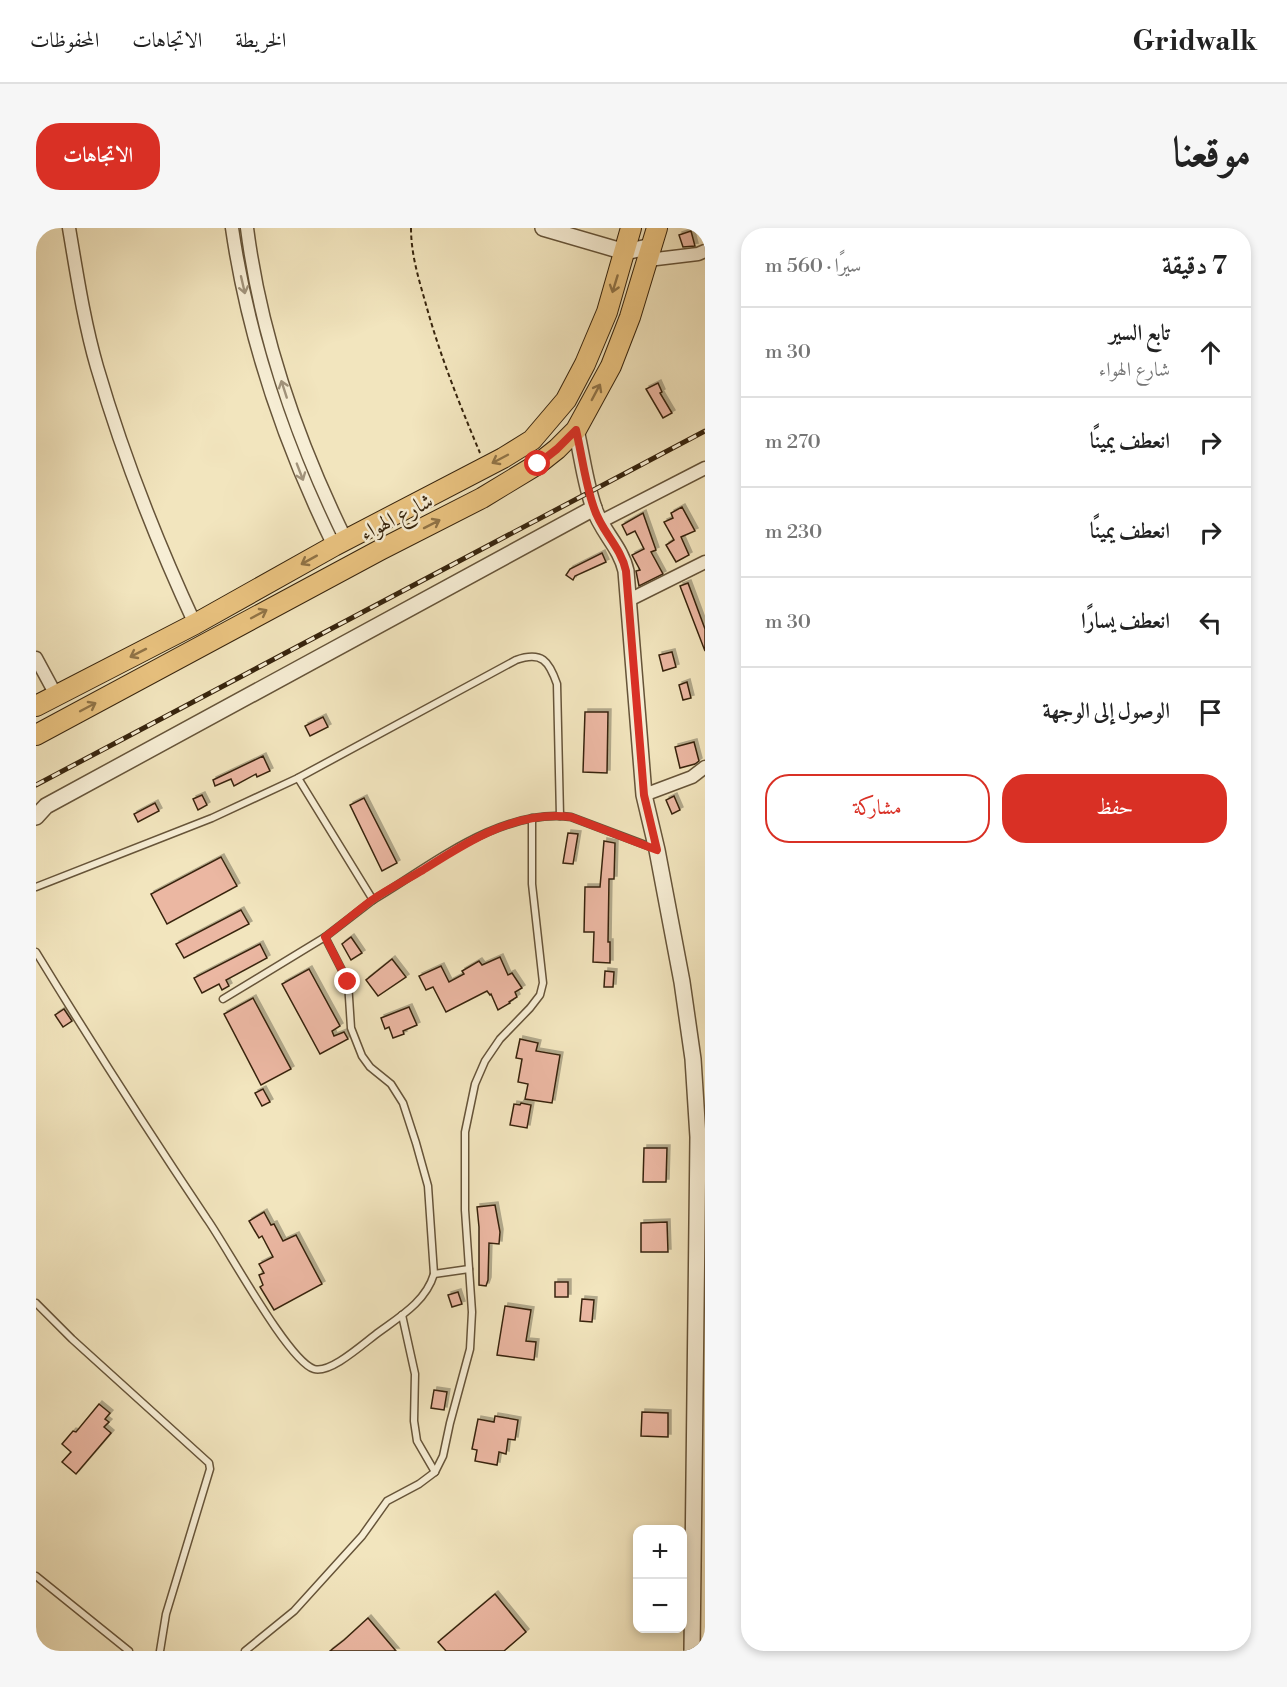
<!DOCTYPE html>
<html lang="ar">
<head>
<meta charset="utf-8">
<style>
  :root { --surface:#fff; --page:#f6f6f6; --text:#222; --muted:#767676; --line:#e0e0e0; --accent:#d93025 }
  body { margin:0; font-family:"Libre Bodoni",Amiri,serif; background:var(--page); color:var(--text); direction:rtl }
  .controls { position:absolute; right:18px; bottom:18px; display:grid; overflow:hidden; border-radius:12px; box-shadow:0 3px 9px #0003 }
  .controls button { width:54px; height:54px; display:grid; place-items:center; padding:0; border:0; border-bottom:2px solid var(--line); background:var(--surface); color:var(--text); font:30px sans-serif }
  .stop { position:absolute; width:18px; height:18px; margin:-14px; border:4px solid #d93025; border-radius:50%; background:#fff }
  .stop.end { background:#d93025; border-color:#fff; box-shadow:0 2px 6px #0008 }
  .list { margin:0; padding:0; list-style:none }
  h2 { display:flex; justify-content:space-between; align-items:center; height:78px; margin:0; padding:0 24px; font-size:26px }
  h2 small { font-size:20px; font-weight:400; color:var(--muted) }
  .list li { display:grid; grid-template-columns:39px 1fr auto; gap:18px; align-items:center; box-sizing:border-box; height:90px; padding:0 24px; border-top:2px solid var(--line) }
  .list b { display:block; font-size:22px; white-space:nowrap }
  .list p { margin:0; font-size:20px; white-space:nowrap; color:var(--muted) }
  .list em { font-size:20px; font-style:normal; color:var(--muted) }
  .actions { display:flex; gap:12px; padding:18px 24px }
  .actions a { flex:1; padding:14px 0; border:2px solid var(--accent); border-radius:24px; text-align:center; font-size:21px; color:var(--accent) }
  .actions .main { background:var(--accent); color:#fff }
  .icon { flex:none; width:33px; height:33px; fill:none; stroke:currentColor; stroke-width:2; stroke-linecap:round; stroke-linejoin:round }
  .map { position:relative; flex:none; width:669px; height:1423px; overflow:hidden; direction:ltr; border-radius:24px }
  header { display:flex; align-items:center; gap:36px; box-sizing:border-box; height:84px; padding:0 30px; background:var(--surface); border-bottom:2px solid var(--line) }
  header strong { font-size:28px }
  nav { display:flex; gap:33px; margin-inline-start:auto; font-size:21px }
  .intro { display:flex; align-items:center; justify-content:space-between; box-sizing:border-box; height:144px; padding:0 36px }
  h1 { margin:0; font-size:42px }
  .button { padding:15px 27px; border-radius:24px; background:var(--accent); color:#fff; font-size:21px; font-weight:700 }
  main { display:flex; gap:36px; padding:0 36px }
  aside { flex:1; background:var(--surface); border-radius:24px; box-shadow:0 3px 9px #0003 }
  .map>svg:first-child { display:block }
  .building { fill:#ebb7a2; stroke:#37240d; stroke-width:1.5; filter:url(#shadow) }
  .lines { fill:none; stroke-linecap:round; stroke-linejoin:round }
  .service-casing { stroke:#665439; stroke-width:9 }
  .minor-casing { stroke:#665439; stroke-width:15 }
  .tertiary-casing { stroke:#665439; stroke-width:18 }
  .primary-casing { stroke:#37240d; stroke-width:22 }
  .path { stroke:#37240d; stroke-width:2; stroke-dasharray:4.5 3; stroke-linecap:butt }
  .service { stroke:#f7eed5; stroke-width:6 }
  .minor { stroke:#f7eed5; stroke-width:12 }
  .tertiary { stroke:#f7eed5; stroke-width:15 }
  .primary { stroke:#e9c27f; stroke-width:20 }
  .rail-casing { stroke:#37240d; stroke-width:5 }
  .rail { stroke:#f7eed5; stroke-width:3; stroke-dasharray:9; stroke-linecap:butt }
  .oneway { stroke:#907346 }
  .oneway2 { stroke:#a1937b }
  .route { stroke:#d93025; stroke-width:8 }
  .labels { text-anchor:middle; stroke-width:5; stroke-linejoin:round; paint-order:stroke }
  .street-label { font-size:22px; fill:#37240d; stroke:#f7eed5 }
</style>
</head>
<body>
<header>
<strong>Gridwalk</strong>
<nav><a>الخريطة</a><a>الاتجاهات</a><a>المحفوظات</a></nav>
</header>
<div class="intro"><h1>موقعنا</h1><a class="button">الاتجاهات</a></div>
<main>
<aside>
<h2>7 دقيقة<small>سيرًا · 560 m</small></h2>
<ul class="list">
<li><svg class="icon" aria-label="ahead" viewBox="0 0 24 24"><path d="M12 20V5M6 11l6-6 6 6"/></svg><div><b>تابع السير</b><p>شارع الهواء</p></div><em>30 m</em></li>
<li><svg class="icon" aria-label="right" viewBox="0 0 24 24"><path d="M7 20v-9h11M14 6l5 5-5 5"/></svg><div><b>انعطف يمينًا</b></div><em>270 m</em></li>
<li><svg class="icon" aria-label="right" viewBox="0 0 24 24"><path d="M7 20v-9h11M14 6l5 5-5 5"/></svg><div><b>انعطف يمينًا</b></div><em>230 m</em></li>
<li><svg class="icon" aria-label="left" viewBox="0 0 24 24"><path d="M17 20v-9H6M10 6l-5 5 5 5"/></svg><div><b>انعطف يسارًا</b></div><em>30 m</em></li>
<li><svg class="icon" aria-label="arrive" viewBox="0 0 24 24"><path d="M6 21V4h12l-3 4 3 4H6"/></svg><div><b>الوصول إلى الوجهة</b></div></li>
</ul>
<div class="actions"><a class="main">حفظ</a><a>مشاركة</a></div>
</aside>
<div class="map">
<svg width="669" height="1423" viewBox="0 0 669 1423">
  <defs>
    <filter id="shadow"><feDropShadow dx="3" dy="-3" stdDeviation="0" flood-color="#0004"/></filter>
  </defs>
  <rect width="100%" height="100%" fill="#f2e5be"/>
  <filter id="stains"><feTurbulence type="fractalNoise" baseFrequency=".00333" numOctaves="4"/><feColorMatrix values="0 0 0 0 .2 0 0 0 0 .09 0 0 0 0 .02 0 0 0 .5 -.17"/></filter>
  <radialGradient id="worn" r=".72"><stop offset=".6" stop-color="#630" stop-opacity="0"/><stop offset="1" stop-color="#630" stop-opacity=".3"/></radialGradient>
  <!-- building -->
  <g class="building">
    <path d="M655,3l4,15 -12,1 -4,-12z"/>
    <path d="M622,155l4,9 -2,1 12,20 -9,5 -17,-29z"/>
    <path d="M646,279l13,24 -14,6 8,18 -13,7 -10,-17 8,-5 -10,-18 9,-4 -2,-5z"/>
    <path d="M607,285l13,37 -5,2 12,22 -24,12 -3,-15 4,-1 -8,-15 12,-6 -9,-18 -8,4 -5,-10z"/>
    <path d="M566,325l4,9 -31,14 -2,4 -7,-5 4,-6z"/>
    <path d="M652,355l17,46v22l-25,-65z"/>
    <path d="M636,424l4,15 -13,4 -4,-16z"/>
    <path d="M651,454l4,16 -8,2 -4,-15z"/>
    <path d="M549,484h23l-1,61 -24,-1z"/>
    <path d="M287,489l5,10 -18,9 -5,-10z"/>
    <path d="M658,514l5,19 -4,3 -15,4 -5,-21z"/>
    <path d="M227,528l7,15 -13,6 -1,-3 -22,12 -3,-7 -16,7 -2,-6z"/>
    <path d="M166,567l5,10 -9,5 -5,-11z"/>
    <path d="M638,568l6,14 -8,4 -6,-14z"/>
    <path d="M328,570l33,65 -15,8 -32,-66z"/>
    <path d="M119,575l4,8 -21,11 -4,-8z"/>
    <path d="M532,605l10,1 -5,30 -10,-1z"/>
    <path d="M568,613l11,2 -1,36h-5l-1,63h2v21l-17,-1 1,-30h-10l1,-45h15z"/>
    <path d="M185,629l16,29 -70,38 -16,-30z"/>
    <path d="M205,682l8,14 -65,34 -8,-14z"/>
    <path d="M315,709l11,16 -11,7 -9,-16z"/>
    <path d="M224,716l7,14 -41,22 3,6 -7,4 -3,-6 -17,9 -8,-15z"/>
    <path d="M464,729l8,18 4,-2 10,15 -7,4 2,5 -8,5 1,1 -12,7 -7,-16 -1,1 -3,-4 -41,21 -13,-25 -7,3 -7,-14 22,-10 8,16 15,-8 -2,-3 17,-10 3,4z"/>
    <path d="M356,731l14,18 -28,19 -12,-16z"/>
    <path d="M273,741l31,57 -8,5 2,5 10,-4 4,7 -28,15 -38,-70z"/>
    <path d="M569,743l9,1 -1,15h-9z"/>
    <path d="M217,770l38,71 -30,16 -37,-71z"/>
    <path d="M373,779l8,18 -14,6 1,3 -11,4 -4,-11 -4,2 -4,-11z"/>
    <path d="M28,781l8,12 -9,6 -8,-12z"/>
    <path d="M484,811l18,4 -2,8 24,4 -8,48 -27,-4 3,-15 -10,-2 4,-23 -6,-1z"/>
    <path d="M227,861l7,13 -8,4 -7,-13z"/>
    <path d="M485,875l10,2 -4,23 -17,-3 4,-21 6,1z"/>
    <path d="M608,920h23l-1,34h-23z"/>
    <path d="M459,977l5,27 -1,12 -10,-1 -1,37 -2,6 -7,-1v-58l-2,-20z"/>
    <path d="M228,984l7,13 3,-1 9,17 13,-6 26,49 -48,26 -14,-23 3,-2 -4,-10 5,-2 -5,-9 14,-7 -11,-21 -3,2 -10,-17z"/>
    <path d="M631,994l1,30h-27v-29z"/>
    <rect x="519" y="1054" width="13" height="15"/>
    <path d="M422,1064l4,12 -10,3 -4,-12z"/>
    <path d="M546,1071l12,1 -2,22 -12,-1z"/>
    <path d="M469,1078l26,4 -5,31 10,1 -2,18 -37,-5z"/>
    <path d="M398,1162l13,2 -3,18 -13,-2z"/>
    <path d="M63,1176l11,9 -5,6 4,3 -5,5 7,6 -35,41 -14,-12 9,-10 -9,-8 11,-13 3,1z"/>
    <path d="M606,1184l26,1v24l-27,-1z"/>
    <path d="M459,1188l23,4 -3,20 -7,-1 -2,15 -7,-2 -2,13 -22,-4 2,-11 -5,-1 6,-30 16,3z"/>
    <path d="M459,1366l31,38 -22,19h-58l-8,-9z"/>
    <path d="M332,1390l28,33h-66l14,-11z"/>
  </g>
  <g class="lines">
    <defs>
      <g id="service">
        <path d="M262,550l75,122c58,-34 126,-92 198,-83l85,32"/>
        <path d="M0,659l176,-69 86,-40 218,-118c26,-9 33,1 41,24l3,132"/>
        <path d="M0,724c55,90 112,179 171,267 20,28 81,142 107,150 17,5 51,-27 65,-37 22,-16 47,-31 55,-58l-6,-88 -12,-43 -13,-40 -12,-19 -21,-17 -8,-11 -11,-28 -3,-46 -23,-45"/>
        <path d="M187,771l102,-62 48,-37"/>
        <path d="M398,1046l35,-5"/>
        <path d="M0,1075l36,36 137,124 1,6 -44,145 -6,37"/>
        <path d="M366,1087l13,59 -1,47 3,20 18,31"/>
        <path d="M0,1348l93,75"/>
        <path d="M209,1423l49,-40 68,-75 25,-35 32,-17 16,-12 8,-16 7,-33 20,-74 2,-37 -7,-102v-78l10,-48 10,-23 15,-22 30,-31 10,-13 3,-12 -11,-99v-66"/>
      </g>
      <g id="minor">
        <path d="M33,0c8,47 15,94 28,139 26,89 59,173 98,257"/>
        <path d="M196,0c16,110 53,218 102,318"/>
        <path d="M211,0c14,109 51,214 99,312"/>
        <path d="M612,32l50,-6 7,-3"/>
        <path d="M564,294l105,-54"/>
        <path d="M593,372l76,-38"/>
        <path d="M0,430l20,37"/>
        <path d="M608,567l48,-18 13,-10"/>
      </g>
      <g id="tertiary">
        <path d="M507,0l82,24 27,-6"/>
        <path d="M540,202c6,25 9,53 18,78 7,23 27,39 32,63l18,224 13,55 25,132 11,77 5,78 -6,514"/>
        <path d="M0,589l10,-11 548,-298"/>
      </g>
      <g id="primary">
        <path d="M0,478l159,-82 139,-78 169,-88 29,-18 34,-40 19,-36 22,-52 24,-84"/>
        <path d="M0,507l344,-185 102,-52 56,-34 19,-15 19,-19 35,-64 19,-49 27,-89"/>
      </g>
    </defs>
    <!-- service casing -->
    <use href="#service" class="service-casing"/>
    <!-- minor casing -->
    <use href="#minor" class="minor-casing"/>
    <!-- tertiary casing -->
    <use href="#tertiary" class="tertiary-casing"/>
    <!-- primary casing -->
    <use href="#primary" class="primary-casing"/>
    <!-- path -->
    <path class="path" d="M375,0c0,25 7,49 14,73 14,52 34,102 55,152"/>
    <!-- service -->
    <use href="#service" class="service"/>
    <!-- minor -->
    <use href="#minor" class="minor"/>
    <!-- tertiary -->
    <use href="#tertiary" class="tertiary"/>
    <!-- primary -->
    <use href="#primary" class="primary"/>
    <defs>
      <path id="rail" d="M0,557l669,-354"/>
    </defs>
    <!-- rail casing -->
    <use href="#rail" class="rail-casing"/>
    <!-- rail -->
    <use href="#rail" class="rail"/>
  </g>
  <!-- one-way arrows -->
  <defs><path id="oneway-shaft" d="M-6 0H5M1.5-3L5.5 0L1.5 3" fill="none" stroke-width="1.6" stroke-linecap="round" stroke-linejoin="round" transform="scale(1.5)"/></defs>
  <g class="oneway">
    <use href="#oneway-shaft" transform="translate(579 56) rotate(107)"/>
    <use href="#oneway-shaft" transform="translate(560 164) rotate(-62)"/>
    <use href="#oneway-shaft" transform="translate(464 231) rotate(152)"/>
    <use href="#oneway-shaft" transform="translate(396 296) rotate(-27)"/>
    <use href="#oneway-shaft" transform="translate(273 332) rotate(151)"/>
    <use href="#oneway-shaft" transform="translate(223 386) rotate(-28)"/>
    <use href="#oneway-shaft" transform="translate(102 425) rotate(153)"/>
    <use href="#oneway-shaft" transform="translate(52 479) rotate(-28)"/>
  </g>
  <g class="oneway2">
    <use href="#oneway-shaft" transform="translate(207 57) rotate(77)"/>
    <use href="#oneway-shaft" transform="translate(248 161) rotate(-108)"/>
    <use href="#oneway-shaft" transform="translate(264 244) rotate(69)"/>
  </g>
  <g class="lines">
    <!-- route -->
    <path class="route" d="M312,754l-23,-45c16,-12 31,-25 47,-37 16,-11 34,-20 51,-30 44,-28 93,-60 148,-53l86,33 -13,-55 -18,-224c-5,-24 -25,-40 -32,-63 -9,-25 -12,-53 -18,-78l-19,19 -19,15"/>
  </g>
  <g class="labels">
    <!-- street labels -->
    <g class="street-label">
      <text transform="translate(360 288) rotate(-27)" y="8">شارع الهواء</text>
    </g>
  </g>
  <rect width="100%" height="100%" filter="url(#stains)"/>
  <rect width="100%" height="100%" fill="url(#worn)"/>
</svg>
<div class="controls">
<button>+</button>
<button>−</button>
</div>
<div class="stop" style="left:502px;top:236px"></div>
<div class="stop end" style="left:312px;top:754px"></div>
</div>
</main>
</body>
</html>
